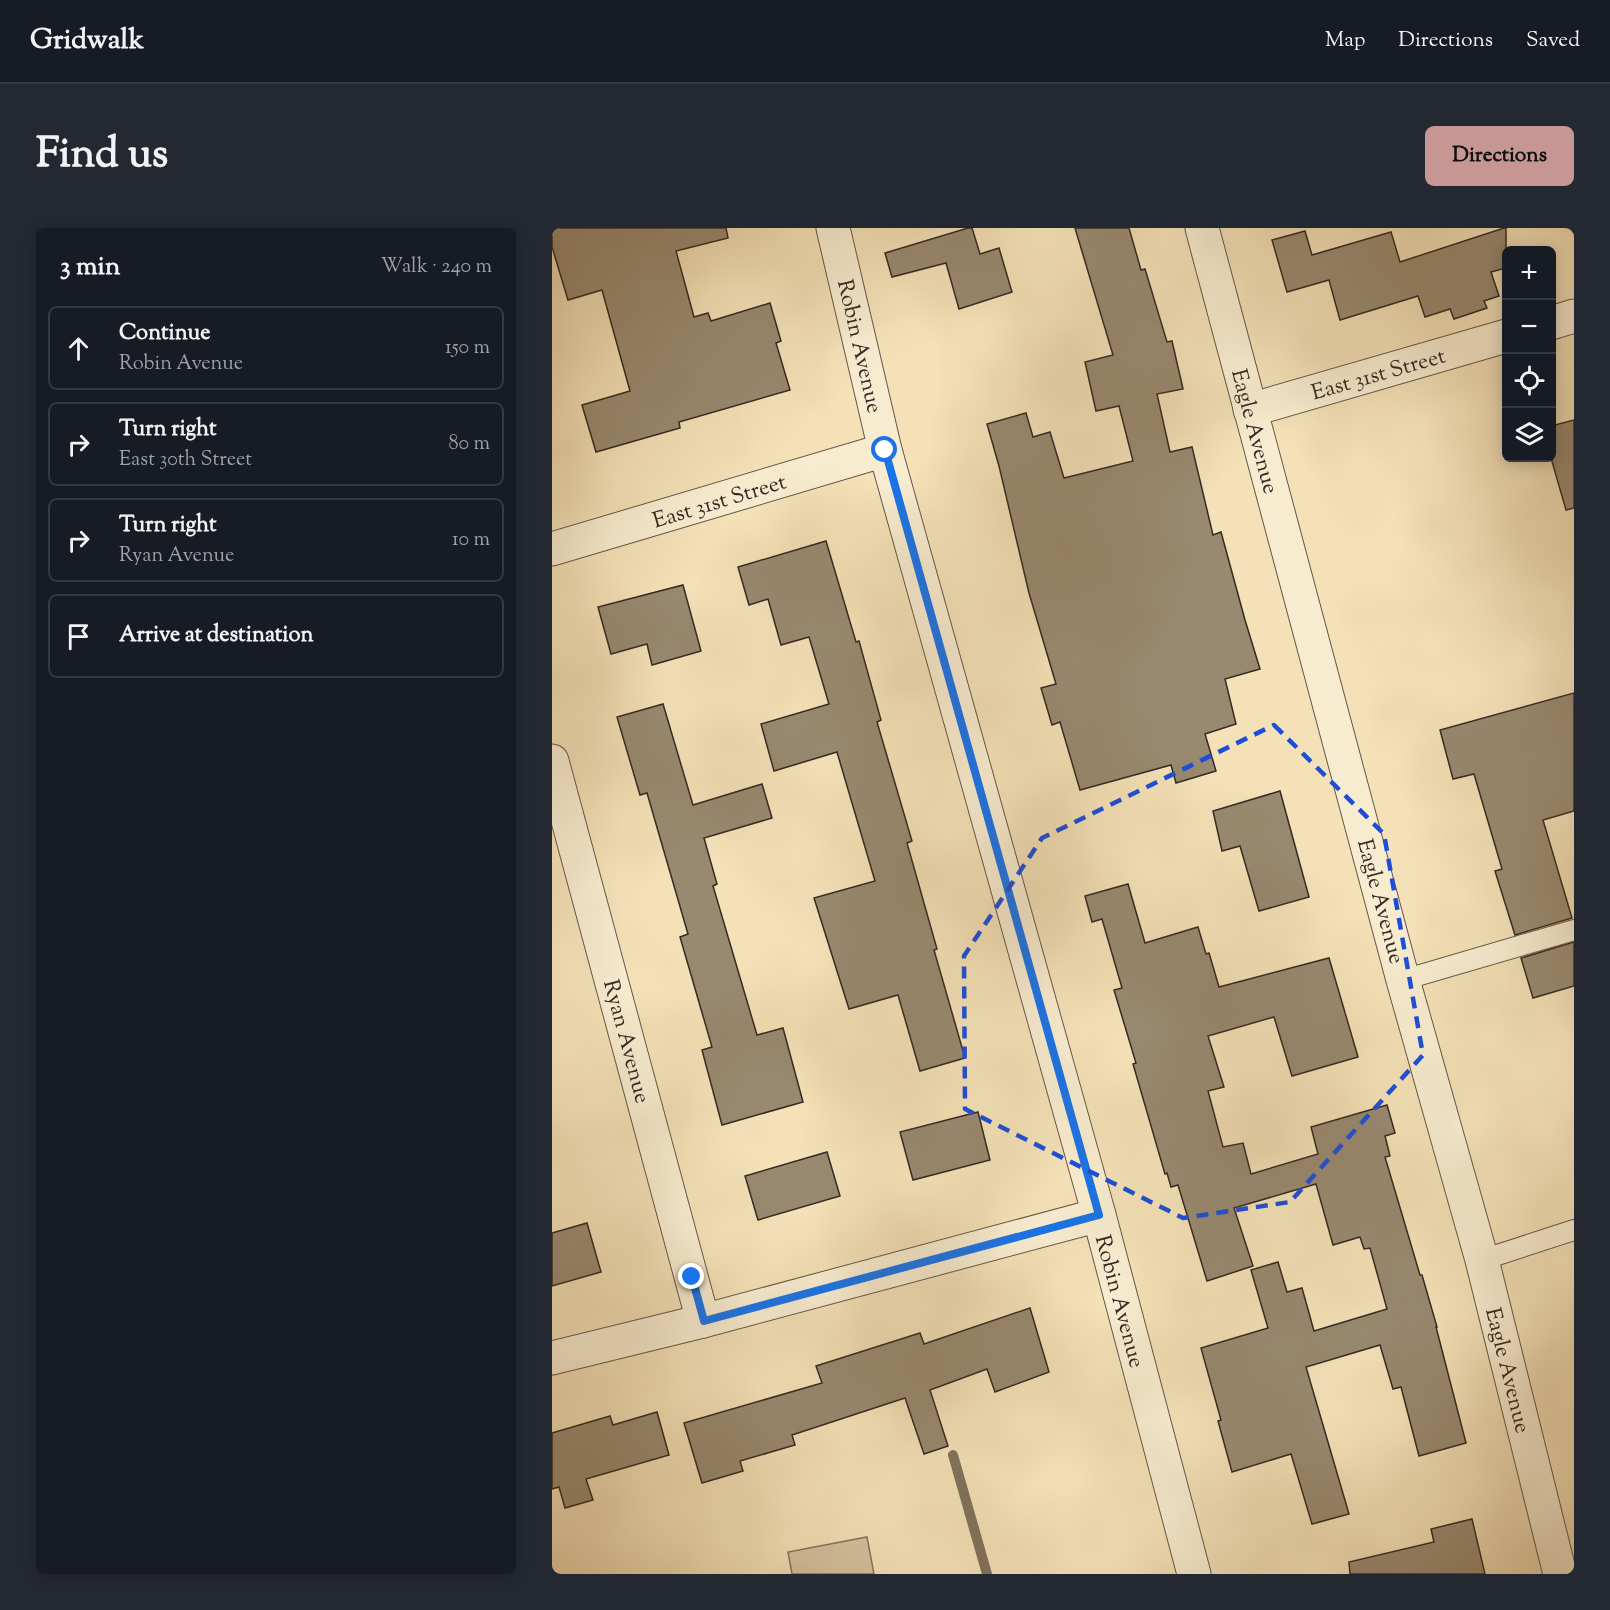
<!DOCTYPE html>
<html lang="en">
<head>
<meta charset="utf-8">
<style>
  :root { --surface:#171b24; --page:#242831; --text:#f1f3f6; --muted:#9ea1a6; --line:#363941; --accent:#c59692 }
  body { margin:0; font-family:"Sorts Mill Goudy",serif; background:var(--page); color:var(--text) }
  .controls { position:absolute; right:18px; top:18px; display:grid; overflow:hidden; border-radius:9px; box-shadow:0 3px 15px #0003 }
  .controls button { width:54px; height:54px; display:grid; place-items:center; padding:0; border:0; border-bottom:2px solid var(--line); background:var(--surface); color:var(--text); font:30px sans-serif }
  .stop { position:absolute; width:18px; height:18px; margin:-14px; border:4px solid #1a73e8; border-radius:50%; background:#fff }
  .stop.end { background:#1a73e8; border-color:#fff; box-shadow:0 2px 6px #0008 }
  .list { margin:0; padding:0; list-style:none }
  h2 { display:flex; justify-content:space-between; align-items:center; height:78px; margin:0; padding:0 24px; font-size:26px }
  h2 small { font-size:20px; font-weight:400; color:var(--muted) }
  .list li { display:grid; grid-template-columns:39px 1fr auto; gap:18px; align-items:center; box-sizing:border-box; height:84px; margin:0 12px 12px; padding:0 12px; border:2px solid var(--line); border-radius:9px }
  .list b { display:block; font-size:22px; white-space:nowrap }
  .list p { margin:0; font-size:20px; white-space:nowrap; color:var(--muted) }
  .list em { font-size:20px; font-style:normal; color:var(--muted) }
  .icon { flex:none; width:33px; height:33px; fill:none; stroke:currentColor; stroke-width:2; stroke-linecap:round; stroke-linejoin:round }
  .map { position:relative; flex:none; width:1022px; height:1346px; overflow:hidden; border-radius:9px }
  header { display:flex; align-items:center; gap:36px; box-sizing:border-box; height:84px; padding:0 30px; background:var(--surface); border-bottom:2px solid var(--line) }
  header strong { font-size:28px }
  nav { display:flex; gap:33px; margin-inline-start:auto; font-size:21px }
  .intro { display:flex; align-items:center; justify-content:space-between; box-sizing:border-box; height:144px; padding:0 36px }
  h1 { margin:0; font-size:42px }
  .button { padding:15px 27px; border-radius:9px; background:var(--accent); color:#111; font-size:21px; font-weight:700 }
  main { display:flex; gap:36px; padding:0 36px }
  aside { flex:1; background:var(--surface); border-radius:9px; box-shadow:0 3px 15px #0003 }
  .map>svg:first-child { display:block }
  .green { fill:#d4c29e; stroke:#847660; stroke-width:1.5 }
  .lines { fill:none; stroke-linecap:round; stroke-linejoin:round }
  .stream { stroke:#81725e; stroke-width:10 }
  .building { fill:#988970; stroke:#352923; stroke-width:1.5 }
  .lane-casing { stroke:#655748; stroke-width:22 }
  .street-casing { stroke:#655748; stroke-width:35 }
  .lane { stroke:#f8ecd0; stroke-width:20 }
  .street { stroke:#f8ecd0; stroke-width:33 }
  .route { stroke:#1a73e8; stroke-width:8 }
  .marked { fill:none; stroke:#1d4ed8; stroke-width:4.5; stroke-dasharray:12 8; stroke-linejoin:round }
  .labels { text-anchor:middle; stroke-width:5; stroke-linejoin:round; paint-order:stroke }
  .street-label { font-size:22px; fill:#352923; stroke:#f8ecd0 }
</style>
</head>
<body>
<header>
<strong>Gridwalk</strong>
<nav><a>Map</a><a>Directions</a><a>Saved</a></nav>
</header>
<div class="intro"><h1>Find us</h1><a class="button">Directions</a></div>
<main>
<aside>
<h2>3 min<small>Walk · 240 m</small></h2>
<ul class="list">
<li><svg class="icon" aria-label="ahead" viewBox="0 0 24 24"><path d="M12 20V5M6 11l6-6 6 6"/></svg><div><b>Continue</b><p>Robin Avenue</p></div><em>150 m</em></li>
<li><svg class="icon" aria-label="right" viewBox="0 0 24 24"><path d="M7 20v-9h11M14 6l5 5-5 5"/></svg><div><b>Turn right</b><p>East 30th Street</p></div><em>80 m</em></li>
<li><svg class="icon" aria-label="right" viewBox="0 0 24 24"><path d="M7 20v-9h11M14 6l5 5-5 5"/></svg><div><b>Turn right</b><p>Ryan Avenue</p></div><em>10 m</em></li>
<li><svg class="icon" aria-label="arrive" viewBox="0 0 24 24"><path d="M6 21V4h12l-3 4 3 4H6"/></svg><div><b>Arrive at destination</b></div></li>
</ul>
</aside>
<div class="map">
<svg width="1022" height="1346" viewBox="0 0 1022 1346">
  <rect width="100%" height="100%" fill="#f4e1b7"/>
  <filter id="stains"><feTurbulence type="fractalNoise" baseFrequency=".00333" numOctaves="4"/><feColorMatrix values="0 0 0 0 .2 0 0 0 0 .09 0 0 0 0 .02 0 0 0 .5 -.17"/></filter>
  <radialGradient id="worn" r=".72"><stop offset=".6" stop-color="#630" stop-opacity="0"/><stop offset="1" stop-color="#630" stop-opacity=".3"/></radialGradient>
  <!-- green -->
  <path class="green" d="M315,1309l7,37h-82l-4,-22z"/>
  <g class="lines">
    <!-- stream -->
    <path class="stream" d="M401,1227l34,119"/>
  </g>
  <!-- building -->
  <g class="building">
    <path d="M0,0h174l2,10 -52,13 18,66 14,-4 3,8 59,-18 11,38 -5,2 14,47 -111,32 1,6 -84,24 -14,-47 48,-14 -28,-101 -34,10 -16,-53z"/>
    <path d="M416,0h4l8,26 19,-6 13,44 -53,17 -13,-46 -54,14 -7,-24z"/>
    <path d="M523,0h54l12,42 4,-1 22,73 5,-1 11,48 -26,5 13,58 22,-5 21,88 8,-3 24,88 15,49 -35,10 11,45 -31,10 11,37 -40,12 -5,-18 -91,25 -20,-68 -8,3 -11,-37 15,-4 -27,-91 -30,-127 -12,-42 39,-11 7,24 17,-5 14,46 69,-17 -14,-55 -23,5 -11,-49 28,-7z"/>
    <path d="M952,0h2v40l-15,4 8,24 -15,5 3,7 -33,11 -4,-10 -25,8 -7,-21 -78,24 -11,-40 -42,12 -15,-52 33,-9 7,24 79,-23 9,30z"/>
    <path d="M1022,192v88l-8,2 -15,-52v-32z"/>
    <path d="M274,313l30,101 3,-1 22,79 -4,2 35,119 -5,2 30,106 -3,1 31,108 -45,13 -22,-76 -49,14 -35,-111 61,-17 -38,-129 -63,19 -13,-47 68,-20 -20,-67 -28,8 -13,-46 -19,6 -11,-38z"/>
    <path d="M131,357l18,66 -49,14 -5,-21 -36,10 -13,-47z"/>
    <path d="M1022,465v118l-31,9 29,98 -57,17 -20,-64 7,-2 -28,-95 -21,5 -13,-49z"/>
    <path d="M111,476l30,101 69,-21 10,34 -68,20 13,46 -4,2 44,149 26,-7 20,74 -81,23 -20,-75 10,-3 -32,-110 8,-3 -41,-141 -7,2 -23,-78z"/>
    <path d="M728,563l29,106 -50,14 -19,-65 -18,5 -9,-40z"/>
    <path d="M576,656l17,59 53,-16 8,27 3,-1 10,34 110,-29 29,99 -66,19 -18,-59 -66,19 16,51 -16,4 15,56 20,-4 8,31 67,-20 -7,-27 76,-22 8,28 -10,3 5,20 -5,1 35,118h2l15,52h-1l30,116 -47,13 -18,-69 -8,2 -13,-44 -74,22 43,147 -37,10 -21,-70 -59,18 -14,-51 3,-1 -20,-72 67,-20 -17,-58 27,-8 9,30 15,-4 12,43 73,-22 -17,-61 -6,1 -4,-12 -27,8 -17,-61 -82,24 19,58 -46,15 -29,-96 -7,2 -4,-14 -2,1 -32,-110 3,-1 -22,-73 8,-2 -20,-69 -10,3 -7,-26z"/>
    <path d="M1022,714v44l-41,12 -12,-40z"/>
    <path d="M426,884l12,48 -77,20 -13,-48z"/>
    <path d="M275,924l13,44 -82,24 -13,-44z"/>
    <path d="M35,995l14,49 -49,14v-53z"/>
    <path d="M478,1080l19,64 -54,20 -8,-23 -57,21 18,56 -24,8 -19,-56 -113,37 3,10 -55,16 3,10 -41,12 -18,-60 138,-40 -6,-17 104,-33 4,11z"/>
    <path d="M105,1184l12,43 -83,24 7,21 -28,8 -6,-21 -7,2v-56l58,-17 3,9z"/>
    <path d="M920,1291l13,55h-135l-1,-12 85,-20 -3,-13z"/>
  </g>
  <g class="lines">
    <defs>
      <g id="lane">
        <path d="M851,752l171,-50"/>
        <path d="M930,1032l92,-30"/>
      </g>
      <g id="street">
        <path d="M281,0l52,222 214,765 95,359"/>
        <path d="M650,0l201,752 79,280 78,314"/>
        <path d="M999,95l23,-7"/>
        <path d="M698,182l256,-74"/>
        <path d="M0,321l333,-99"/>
        <path d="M0,533l151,560"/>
        <path d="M0,1130l151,-37 396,-106"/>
      </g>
    </defs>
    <!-- lane casing -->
    <use href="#lane" class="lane-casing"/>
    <!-- street casing -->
    <use href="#street" class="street-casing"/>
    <!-- lane -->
    <use href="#lane" class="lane"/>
    <!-- street -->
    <use href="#street" class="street"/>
  </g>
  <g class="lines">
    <!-- route -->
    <path class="route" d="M140,1049l12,44 395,-106 -214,-765"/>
  </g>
  <!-- marked area -->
  <path class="marked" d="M722,497l110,109 39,221 -133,147 -107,16 -218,-109 -1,-153 78,-118z"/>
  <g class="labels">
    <!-- street labels -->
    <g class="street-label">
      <text transform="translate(309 118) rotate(77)" y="8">Robin Avenue</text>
      <text transform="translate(826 145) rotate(-16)" y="8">East 31st Street</text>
      <text transform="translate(704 203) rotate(75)" y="8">Eagle Avenue</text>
      <text transform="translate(167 272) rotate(-17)" y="8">East 31st Street</text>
      <text transform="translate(830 673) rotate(75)" y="8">Eagle Avenue</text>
      <text transform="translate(76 813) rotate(75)" y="8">Ryan Avenue</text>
      <text transform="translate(569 1073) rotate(75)" y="8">Robin Avenue</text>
      <text transform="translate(957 1142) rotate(76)" y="8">Eagle Avenue</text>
    </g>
  </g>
  <rect width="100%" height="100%" filter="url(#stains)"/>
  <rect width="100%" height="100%" fill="url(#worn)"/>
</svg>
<div class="controls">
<button>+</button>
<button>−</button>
<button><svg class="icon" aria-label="locate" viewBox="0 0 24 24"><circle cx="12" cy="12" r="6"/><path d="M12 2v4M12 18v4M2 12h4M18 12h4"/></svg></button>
<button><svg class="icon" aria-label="layers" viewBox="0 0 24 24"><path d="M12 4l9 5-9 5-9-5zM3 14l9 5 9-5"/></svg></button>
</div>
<div class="stop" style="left:333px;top:222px"></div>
<div class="stop end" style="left:140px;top:1049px"></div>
</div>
</main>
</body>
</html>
